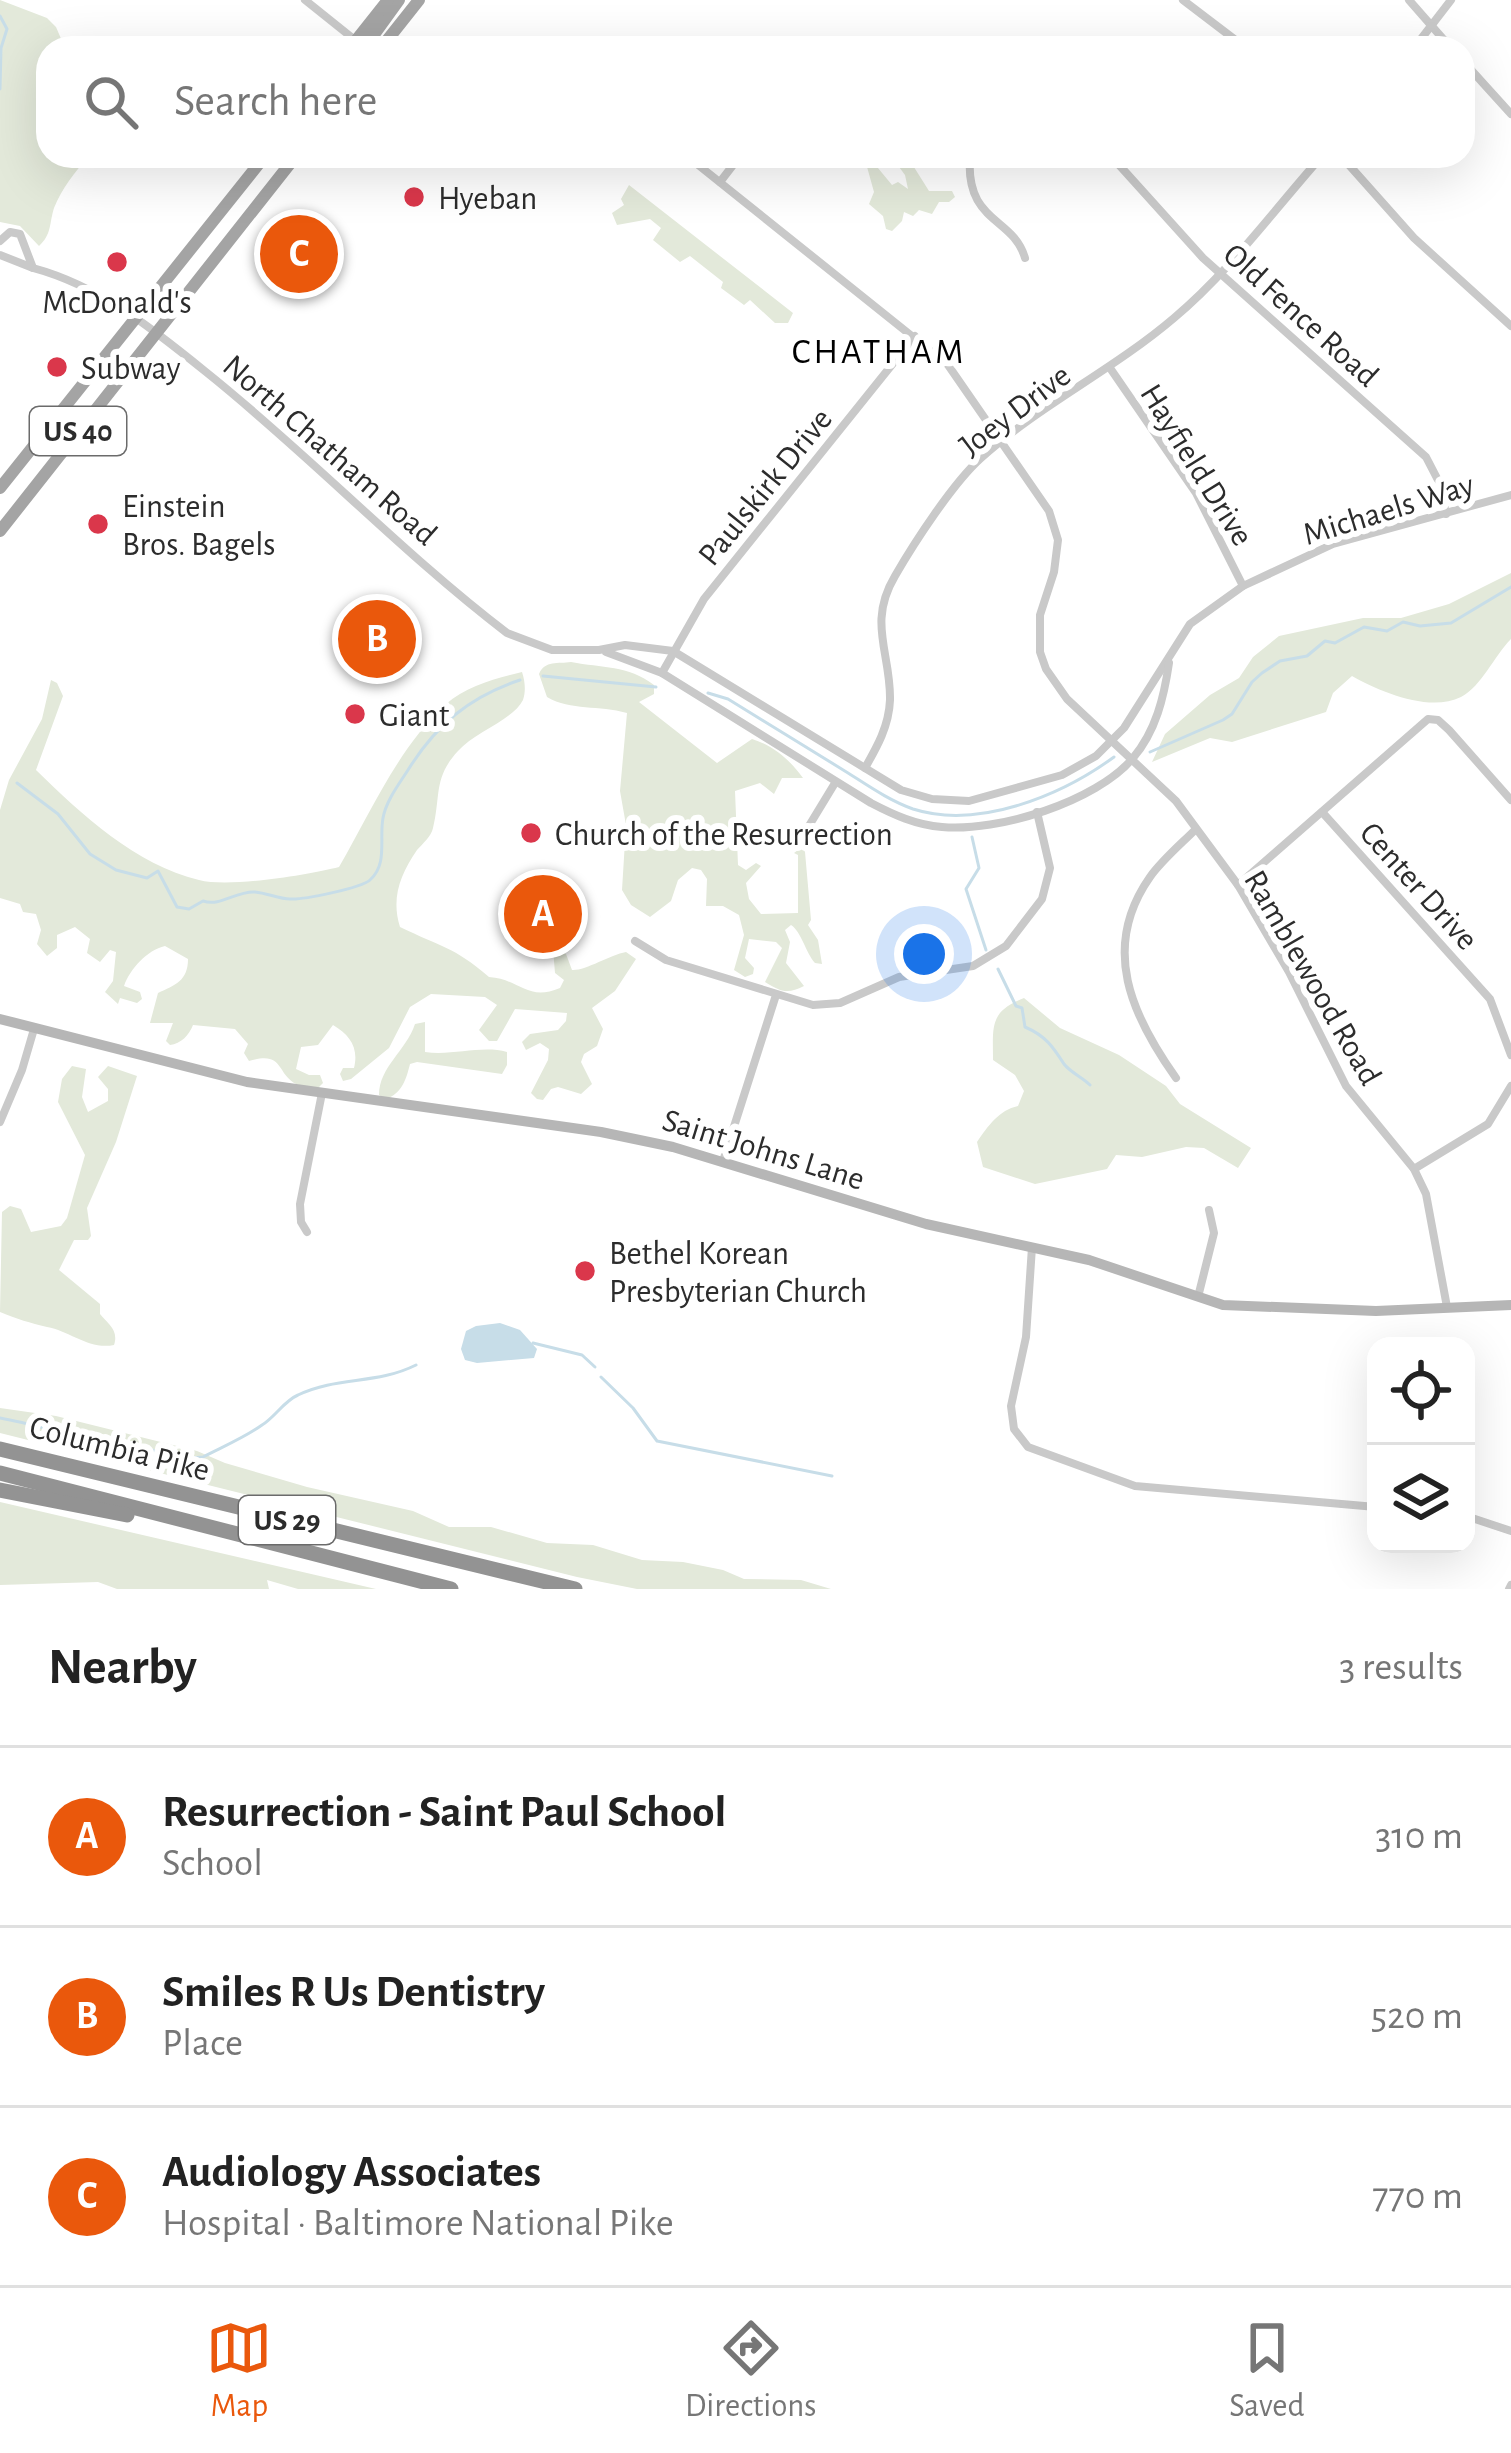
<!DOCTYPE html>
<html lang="en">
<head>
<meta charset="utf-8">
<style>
  :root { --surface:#fff; --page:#f2f2f2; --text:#222; --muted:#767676; --line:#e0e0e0; --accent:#ea580c }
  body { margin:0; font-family:"Alegreya Sans",sans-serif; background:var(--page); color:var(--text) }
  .controls { position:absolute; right:36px; bottom:36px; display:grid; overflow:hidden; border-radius:24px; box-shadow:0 12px 48px #0002 }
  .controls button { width:108px; height:108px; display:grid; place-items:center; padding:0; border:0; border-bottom:3px solid var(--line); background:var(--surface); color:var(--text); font:60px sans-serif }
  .you { position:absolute; left:924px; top:954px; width:42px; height:42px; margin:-30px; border:9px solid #fff; border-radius:50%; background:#1a73e8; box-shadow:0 0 0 18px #1a73e833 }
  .badge { display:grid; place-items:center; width:78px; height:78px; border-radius:50%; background:var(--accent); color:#fff; font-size:39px; font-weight:700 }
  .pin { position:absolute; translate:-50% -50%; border:6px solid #fff; box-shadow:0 3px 12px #0006 }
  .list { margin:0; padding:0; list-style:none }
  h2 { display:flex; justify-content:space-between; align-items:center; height:156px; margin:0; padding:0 48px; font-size:51px }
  h2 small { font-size:39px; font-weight:400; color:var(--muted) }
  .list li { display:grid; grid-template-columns:78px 1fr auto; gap:36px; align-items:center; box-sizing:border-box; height:180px; padding:0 48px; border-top:3px solid var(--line) }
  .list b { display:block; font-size:45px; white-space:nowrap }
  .list p { margin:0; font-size:39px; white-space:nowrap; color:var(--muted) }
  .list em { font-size:39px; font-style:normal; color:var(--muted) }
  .icon { flex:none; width:66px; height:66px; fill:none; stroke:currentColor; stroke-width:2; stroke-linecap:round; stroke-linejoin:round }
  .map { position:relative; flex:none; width:1511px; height:1589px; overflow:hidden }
  .search { position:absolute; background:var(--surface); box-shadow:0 12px 48px #0002; left:36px; right:36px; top:36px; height:132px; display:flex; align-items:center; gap:30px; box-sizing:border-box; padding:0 42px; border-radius:36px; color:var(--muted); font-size:45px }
  .sheet { height:696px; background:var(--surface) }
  nav { display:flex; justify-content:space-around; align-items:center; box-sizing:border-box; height:168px; border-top:3px solid var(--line); background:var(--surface); font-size:33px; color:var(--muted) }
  nav a { display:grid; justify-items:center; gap:6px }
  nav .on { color:var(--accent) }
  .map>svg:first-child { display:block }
  .green { fill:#e3e9da }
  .water { fill:#c7dde8 }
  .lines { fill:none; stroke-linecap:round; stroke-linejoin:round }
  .stream { stroke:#c7dde8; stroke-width:3 }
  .street { stroke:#c9c9c9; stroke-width:8 }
  .secondary { stroke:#b6b6b6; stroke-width:10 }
  .primary { stroke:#a4a4a4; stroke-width:12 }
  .highway { stroke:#939393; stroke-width:15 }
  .poi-dot { fill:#da374b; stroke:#fff; stroke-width:4.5 }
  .labels { text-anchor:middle; stroke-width:12; stroke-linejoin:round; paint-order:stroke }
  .shield { fill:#fff; stroke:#6b6b6b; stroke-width:3 }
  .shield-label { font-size:30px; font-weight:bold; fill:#2c2c2c }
  .poi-label { font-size:33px; fill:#2c2c2c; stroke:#fff; text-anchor:start }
  .street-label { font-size:33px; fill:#2c2c2c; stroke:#fff }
  .neighbourhood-label { font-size:36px; letter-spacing:3px; fill:#000; stroke:#fff }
</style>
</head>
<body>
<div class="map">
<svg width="1511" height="1589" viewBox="0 0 1511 1589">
  <rect width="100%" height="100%" fill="#fff"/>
  <!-- green -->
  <g class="green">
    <path d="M0,0l47,18 9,9 9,21h-17v108h41c-14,16 -27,32 -35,52 -5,16 -2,26 -15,38l-19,-20 -20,-4z"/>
    <path d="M864,156h4l24,29 6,-3 10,7 -3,-14 -14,-19h16l22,35h23l3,6 -6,5h-10l-7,12 -13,-4 -6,6 -9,-4 -2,9 -10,10 -6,-2 -3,-13 -14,-12 5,-12z"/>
    <path d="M629,185l164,128 -5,10h-13l-25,-23 -6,5 -23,-17 2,-6 -33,-26 -10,6 -27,-22 8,-12 -11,-9 -33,6 -5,-12 12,-8 -3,-6z"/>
    <path d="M1511,573v66c-17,17 -29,47 -50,58 -32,16 -82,-6 -109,-21l-19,17 -7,19 -94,30 -22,-4 -58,24 13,-28 45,-39 29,-17 14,-21 26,-21 84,-18h38l48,-14z"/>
    <path d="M571,662c31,6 57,3 83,23v9l-15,8 78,61 35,-24c22,7 38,21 51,39h-21l-8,16 -14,-11 -25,8 3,74 8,5 10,-7 5,3 -15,17 3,16 12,15 37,-1v-58l-4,-2 8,-6 3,5 6,68 -3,5 10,15 4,24 -7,-1c-9,-10 -14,-32 -24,-38l-6,5 5,12 -4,21 18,23c-17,9 -24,5 -39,-4l17,-34 -6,-6 -27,-3 -4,19 9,10 -1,6 -8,3 -11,-7 10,-35 -5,-20 -16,-9h-17l1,-27 -6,-9 -9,-2 -14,12 -7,21 -21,16 -19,-12 -9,-15 4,-65 -6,-34 7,-78c-28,-8 -56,-2 -80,-16l-8,-23c6,-14 19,-10 32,-12z"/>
    <path d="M522,672c3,9 4,19 1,28 -10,20 -48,32 -65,51 -25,27 -17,45 -25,77 -2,9 -10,15 -16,22 -17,25 -26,48 -17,77 41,20 53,19 89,50 31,2 38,25 71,11l4,-8 -9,-7 -2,-24 13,5 6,16c13,1 38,-15 54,-18l10,7 -21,32 -23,17 11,21 -6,17 -13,8 -3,8 11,22 -11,10 -23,-7 -7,2 -8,11 -6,-1 -6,-6 17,-33 1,-11 -9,-6 -14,7 -4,-8 8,-8 28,-4 8,-9 1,-8 -52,-4 -18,32h-8l-10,-11 18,-25 -12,-8 -54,-3 -21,13 -21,41 -38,31 -8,2 -3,-7 3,-6h11c5,-20 -4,-33 -21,-43l-15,20 -17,2 -5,22 13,6h11l3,8 -7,7c-3,-1 -19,-5 -22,-7 -18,-12 -11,-32 -45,-22l-5,-8 4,-9 -13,-15 -42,-4c-4,10 -12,19 -23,20l-4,-4 7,-18h-23l8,-30c17,-8 30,-12 30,-34l-23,-13c-18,4 -35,23 -41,40l16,6 2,7 -5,4 -17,-5 -2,6 -13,-12 8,-11 3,-29 -6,-2 -10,12 -13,-9 3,-14 -15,-12 -18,8v13l-10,8 -10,-12 4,-14 -5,-16 -13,-2 -3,-8 -20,-6v-88l9,-30 33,-61 9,-39 6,3 6,13 -27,74c45,44 100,95 163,110 30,8 108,-5 140,-13 32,-55 59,-119 107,-163 20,-18 51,-26 76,-32z"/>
    <path d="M1024,998l36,30 59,27 47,31 14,18 71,44 -13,20 -34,-20 -18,-1 -44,10 -26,-2 -9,14 -72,15 -52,-17 -6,-25c11,-16 22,-32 41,-36l6,-15 -9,-16 -22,-15c0,-34 -4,-48 31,-62z"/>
    <path d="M425,1022v30c27,4 57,-7 82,0v13l-5,9 -85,-12 -7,2c-4,16 -8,29 -24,35l-7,-4c0,-28 27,-44 36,-71z"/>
    <path d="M72,1066l14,3 -4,28 6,15 20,-11v-12l-10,-12 10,-11 29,10 -21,66 -29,66 4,28 -3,4h-14l-15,30 41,34v10c8,10 19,16 14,31 -25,5 -44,-14 -67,-18 -17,-4 -30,-8 -47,-15l2,-100 8,-6 11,3 10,23 30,-6 6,-8 18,-63 -27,-53 4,-23z"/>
    <path d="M0,1408l56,8 141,35 28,12 82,24 106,24 36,16h42l56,16 46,2 49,15 41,2 40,8 21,9 57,1 30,9h-194l-60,-12 -577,-144z"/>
    <path d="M0,1502l376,87h-78l-31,-9 2,9h-152l-19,-7 -98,3z"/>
  </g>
  <!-- water -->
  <path class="water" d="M500,1323l20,7 17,19 -3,9 -57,5 -12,-3 -4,-11 5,-18 10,-5z"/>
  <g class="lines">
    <!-- stream -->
    <g class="stream">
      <path d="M0,16l7,13 -6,19 -1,41"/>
      <path d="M543,676l113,11"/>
      <path d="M708,693l20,6c37,23 75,46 112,69 23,14 47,32 73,41 66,21 149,-14 201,-52"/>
      <path d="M1150,752l73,-32 9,-6 20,-32 10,-9 18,-12 27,-5 18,-15 10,2 29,-16 23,4 16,-9 17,4 31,-3 60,-36"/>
      <path d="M17,783l41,31 32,40 26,16 31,8 11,-7 19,36 12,2 14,-8c18,6 32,-10 52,-9 12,1 24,7 35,7 13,1 71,-11 80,-19 18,-16 9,-41 13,-62 3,-17 16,-34 25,-48 28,-45 61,-73 112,-90"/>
      <path d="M972,837l7,31 -13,21 20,61"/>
      <path d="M998,969l18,37 6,2 3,19c21,9 28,20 39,37 6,8 19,14 26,21"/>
      <path d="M533,1343l49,12 13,12"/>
      <path d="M601,1377l32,31 24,33 175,35"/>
      <path d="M0,1418c44,8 85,23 128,27 27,3 47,16 75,12 19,-10 41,-19 59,-32 13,-8 22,-24 36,-30 40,-19 78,-10 118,-30"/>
    </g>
    <!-- street -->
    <g class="street">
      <path d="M305,0l50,40"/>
      <path d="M1183,0l63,48"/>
      <path d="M1409,0l42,48"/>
      <path d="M636,48l1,-1"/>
      <path d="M1414,48l37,-48"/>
      <path d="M1463,61l48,53"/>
      <path d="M687,156l261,209 101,146 9,29 -4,32 -14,43v37l6,17 21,30 109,102 62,84 51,87 57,114 68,83 12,25 21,113"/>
      <path d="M970,156c-5,68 43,60 55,102"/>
      <path d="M1111,156l92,102 223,199 14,27 6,30"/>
      <path d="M1341,156l73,82 97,88"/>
      <path d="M720,182l20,-26"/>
      <path d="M0,241l10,-9 10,2 13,34 -33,-13"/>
      <path d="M33,268c67,18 120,61 173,104 104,83 196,181 301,261l45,17h47l26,-5 48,6 228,139 31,9 37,2 93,-26 34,-19 28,-28 66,-104 53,-38 90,-42 178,-49"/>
      <path d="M1110,368l86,125 47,93"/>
      <path d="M606,652l56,21 209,130c23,12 45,22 71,24 56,5 154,-25 191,-69 23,-27 31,-61 36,-95"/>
      <path d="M662,673l42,-74 211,-263"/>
      <path d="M865,768c12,-21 24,-42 25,-68 1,-47 -23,-77 5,-124 19,-33 58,-93 86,-118 59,-53 132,-88 193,-140 55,-46 100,-108 148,-162"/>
      <path d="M1322,812l168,187 21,56"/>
      <path d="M804,834l31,-51"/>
      <path d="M1238,885l190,-166 10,1 11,10 62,70"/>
      <path d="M635,941l31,19 147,45 27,-2 59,-26 74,-11 33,-20 36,-47 8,-31 -13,-56"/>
      <path d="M1176,1078c-44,-62 -76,-130 -26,-201 12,-17 30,-32 46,-48"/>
      <path d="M0,1122l22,-52 12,-41"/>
      <path d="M723,1161l53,-166"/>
      <path d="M1414,1169l74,-45 23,-38"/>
      <path d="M307,1232l-6,-10 -1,-18 22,-111"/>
      <path d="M1032,1247l-6,90 -15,69 3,23 14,18 107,39 241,21"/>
      <path d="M1198,1297l16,-64 -5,-23"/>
      <path d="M1466,1516l45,15"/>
      <path d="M1509,1589l2,-4"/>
    </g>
    <!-- secondary -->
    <path class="secondary" d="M0,1019l247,63 354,50 72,15 253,77 163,36 134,45 153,6 135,-6"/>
    <!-- primary -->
    <g class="primary">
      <path d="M381,47l-8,-11 26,-36"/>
      <path d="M350,48l38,-48"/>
      <path d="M381,48l38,-48"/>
      <path d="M0,488l265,-332"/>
      <path d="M0,531l296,-375"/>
    </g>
    <!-- highway -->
    <g class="highway">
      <path d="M0,1449l575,140"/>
      <path d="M0,1473l451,116"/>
      <path d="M0,1490l127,25"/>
    </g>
  </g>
  <!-- markers -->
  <g class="poi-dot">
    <circle cx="414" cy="197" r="12"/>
    <circle cx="117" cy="262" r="12"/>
    <circle cx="57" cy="367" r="12"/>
    <circle cx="98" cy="524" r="12"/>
    <circle cx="355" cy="714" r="12"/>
    <circle cx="531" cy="833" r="12"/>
    <circle cx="585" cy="1271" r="12"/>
  </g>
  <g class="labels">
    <!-- shield labels -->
    <g class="shield">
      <rect x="30" y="407" width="96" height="48" rx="9"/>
      <rect x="239" y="1496" width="96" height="48" rx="9"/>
    </g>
    <g class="shield-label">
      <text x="78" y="441">US 40</text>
      <text x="287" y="1530">US 29</text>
    </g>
    <!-- poi labels -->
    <g class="poi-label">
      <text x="438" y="209">Hyeban</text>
      <text x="117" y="313" text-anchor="middle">McDonald's</text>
      <text x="81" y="379">Subway</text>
      <text x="122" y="517">Einstein<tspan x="122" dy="38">Bros. Bagels</tspan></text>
      <text x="379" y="726">Giant</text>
      <text x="555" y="845">Church of the Resurrection</text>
      <text x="609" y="1264">Bethel Korean<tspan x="609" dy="38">Presbyterian Church</tspan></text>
    </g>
    <!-- street labels -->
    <g class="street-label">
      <text transform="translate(1302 314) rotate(42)" y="12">Old Fence Road</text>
      <text transform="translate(1014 409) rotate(-37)" y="12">Joey Drive</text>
      <text transform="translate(331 449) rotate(41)" y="12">North Chatham Road</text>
      <text transform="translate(1198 464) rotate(58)" y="12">Hayfield Drive</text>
      <text transform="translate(764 486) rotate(-51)" y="12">Paulskirk Drive</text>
      <text transform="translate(1388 508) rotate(-17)" y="12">Michaels Way</text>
      <text transform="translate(1420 885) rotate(48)" y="12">Center Drive</text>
      <text transform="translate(1314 977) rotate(60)" y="12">Ramblewood Road</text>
      <text transform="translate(764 1148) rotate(17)" y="12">Saint Johns Lane</text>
      <text transform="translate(120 1447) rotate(14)" y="12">Columbia Pike</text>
    </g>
    <!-- neighbourhood labels -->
    <g class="neighbourhood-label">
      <text x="879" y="363">CHATHAM</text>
    </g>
  </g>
</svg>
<div class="controls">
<button><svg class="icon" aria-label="locate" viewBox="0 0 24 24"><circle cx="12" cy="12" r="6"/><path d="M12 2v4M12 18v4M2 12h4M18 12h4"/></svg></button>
<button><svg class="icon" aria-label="layers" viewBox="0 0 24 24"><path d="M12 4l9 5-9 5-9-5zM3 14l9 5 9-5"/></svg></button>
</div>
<div class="you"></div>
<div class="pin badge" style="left:543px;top:914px">A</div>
<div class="pin badge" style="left:377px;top:639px">B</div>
<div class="pin badge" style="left:299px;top:254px">C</div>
<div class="search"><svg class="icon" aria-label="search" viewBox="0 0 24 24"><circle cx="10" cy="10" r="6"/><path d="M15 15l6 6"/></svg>Search here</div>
</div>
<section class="sheet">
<h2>Nearby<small>3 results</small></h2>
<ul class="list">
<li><span class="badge">A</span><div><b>Resurrection - Saint Paul School</b><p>School</p></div><em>310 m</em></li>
<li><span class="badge">B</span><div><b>Smiles R Us Dentistry</b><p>Place</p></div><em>520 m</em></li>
<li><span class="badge">C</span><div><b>Audiology Associates</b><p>Hospital · Baltimore National Pike</p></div><em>770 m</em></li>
</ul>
</section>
<nav>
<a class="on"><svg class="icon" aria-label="map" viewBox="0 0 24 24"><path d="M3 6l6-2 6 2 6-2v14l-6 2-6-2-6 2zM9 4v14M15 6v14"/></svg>Map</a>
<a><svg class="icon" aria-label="directions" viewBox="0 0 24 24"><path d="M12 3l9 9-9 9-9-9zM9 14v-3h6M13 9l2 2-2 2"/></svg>Directions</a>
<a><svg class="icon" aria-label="saved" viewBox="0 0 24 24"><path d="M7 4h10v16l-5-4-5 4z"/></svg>Saved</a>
</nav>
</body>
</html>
